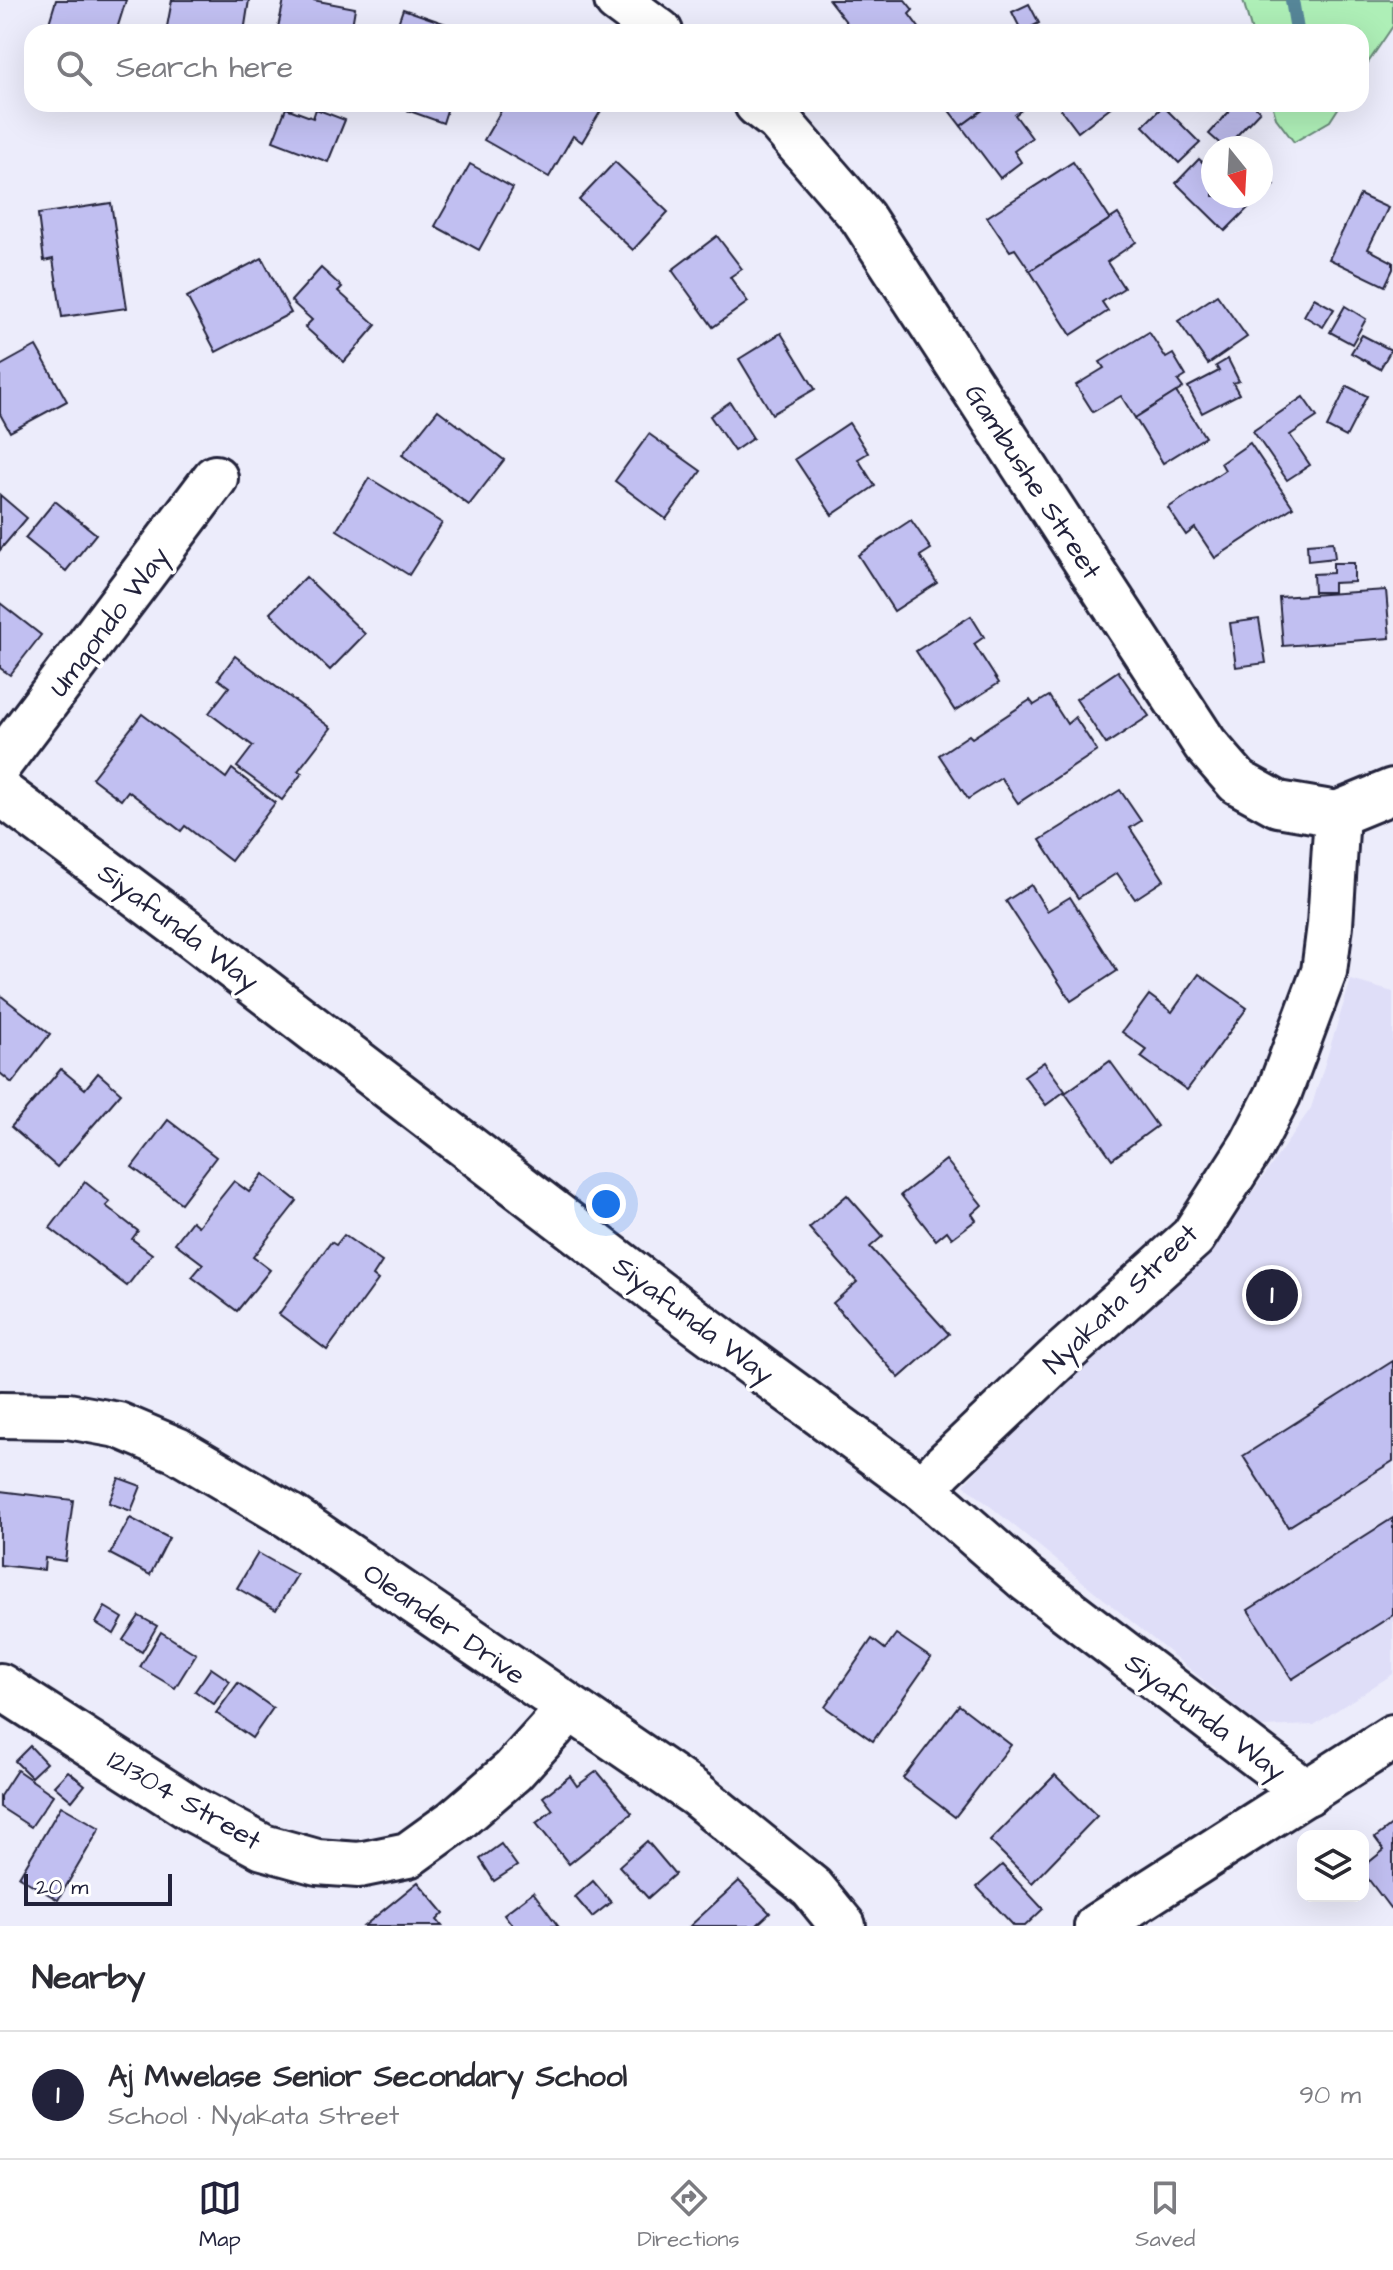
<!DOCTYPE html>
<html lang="en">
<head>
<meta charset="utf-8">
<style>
  :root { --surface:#fff; --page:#f7f7f7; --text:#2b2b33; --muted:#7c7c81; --line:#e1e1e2; --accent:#22223b }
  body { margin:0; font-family:"Architects Daughter",sans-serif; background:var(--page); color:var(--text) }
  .controls { position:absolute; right:24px; bottom:24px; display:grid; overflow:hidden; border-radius:16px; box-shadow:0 8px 32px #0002 }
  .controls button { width:72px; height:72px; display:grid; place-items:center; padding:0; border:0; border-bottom:2px solid var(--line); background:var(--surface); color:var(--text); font:40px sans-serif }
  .compass { position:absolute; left:1201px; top:136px; width:72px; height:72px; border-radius:50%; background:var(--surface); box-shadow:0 8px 32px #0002; rotate:162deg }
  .scale { position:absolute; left:24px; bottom:20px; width:148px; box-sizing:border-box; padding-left:8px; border:4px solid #22223b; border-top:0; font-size:22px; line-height:28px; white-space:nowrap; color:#22223b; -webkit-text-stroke:6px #fff; paint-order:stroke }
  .you { position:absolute; left:606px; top:1204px; width:28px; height:28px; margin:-20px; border:6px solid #fff; border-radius:50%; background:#1a73e8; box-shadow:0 0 0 12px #1a73e833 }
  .badge { display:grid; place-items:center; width:52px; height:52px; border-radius:50%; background:var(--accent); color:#fff; font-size:26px; font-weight:700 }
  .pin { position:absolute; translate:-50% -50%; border:4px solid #fff; box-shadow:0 2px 8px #0006 }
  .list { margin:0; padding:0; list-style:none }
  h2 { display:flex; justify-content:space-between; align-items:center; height:104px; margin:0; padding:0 32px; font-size:34px }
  h2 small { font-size:26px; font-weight:400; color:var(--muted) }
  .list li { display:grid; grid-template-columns:52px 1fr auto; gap:24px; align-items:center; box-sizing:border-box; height:128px; padding:0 32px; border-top:2px solid var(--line) }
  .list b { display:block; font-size:30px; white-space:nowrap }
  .list p { margin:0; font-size:26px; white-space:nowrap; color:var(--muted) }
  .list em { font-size:26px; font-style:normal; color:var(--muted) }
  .icon { flex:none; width:44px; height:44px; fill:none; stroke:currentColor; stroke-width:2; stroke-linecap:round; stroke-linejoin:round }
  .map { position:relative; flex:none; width:1393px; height:1926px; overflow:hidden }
  .search { position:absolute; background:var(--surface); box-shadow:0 8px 32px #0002; left:24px; right:24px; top:24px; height:88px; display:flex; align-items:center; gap:20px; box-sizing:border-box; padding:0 28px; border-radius:24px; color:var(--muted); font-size:30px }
  .sheet { height:232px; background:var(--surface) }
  nav { display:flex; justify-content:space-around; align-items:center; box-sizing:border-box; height:112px; border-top:2px solid var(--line); background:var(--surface); font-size:22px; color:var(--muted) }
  nav a { display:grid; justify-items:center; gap:4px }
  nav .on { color:var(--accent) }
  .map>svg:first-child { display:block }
  .built { fill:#dfdef8 }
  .green { fill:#aeefb7; stroke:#688879; stroke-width:2 }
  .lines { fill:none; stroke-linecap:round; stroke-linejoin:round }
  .stream { stroke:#578698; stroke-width:14 }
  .building { fill:#c1bff1; stroke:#22223b; stroke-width:2 }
  .minor-casing { stroke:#22223b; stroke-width:50 }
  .minor { stroke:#fff; stroke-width:44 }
  .labels { text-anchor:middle; stroke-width:7; stroke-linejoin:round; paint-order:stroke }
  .street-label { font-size:28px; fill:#22223b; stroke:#fff }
</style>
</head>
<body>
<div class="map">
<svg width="1393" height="1926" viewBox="0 0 1393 1926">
  <rect width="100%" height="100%" fill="#ececfb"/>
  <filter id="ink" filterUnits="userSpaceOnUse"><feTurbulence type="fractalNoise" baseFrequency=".0125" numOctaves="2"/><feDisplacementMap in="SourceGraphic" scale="16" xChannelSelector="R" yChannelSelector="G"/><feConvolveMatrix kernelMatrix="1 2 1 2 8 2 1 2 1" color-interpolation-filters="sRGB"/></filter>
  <g filter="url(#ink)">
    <!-- built -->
    <path class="built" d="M1351,980l42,12v682l-79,51 -53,2 -297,-242 114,-126 147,-127 86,-124z"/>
    <!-- green -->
    <g class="green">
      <path d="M1243,0h150v26l-32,47v-41h-109z"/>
      <path d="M1272,104h69l-11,17 -36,21 -18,-24z"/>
    </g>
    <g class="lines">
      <!-- stream -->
      <path class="stream" d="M1292,0l5,30"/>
    </g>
    <!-- building -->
    <g class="building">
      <path d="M56,0h70l-10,32h-35l-32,-9z"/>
      <path d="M172,0h77l-5,32h-78z"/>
      <path d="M284,0h29l42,8 -4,24h-74z"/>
      <path d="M829,0h76l8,10 -4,4 11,15 -4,3h-62z"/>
      <path d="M1029,4l10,19 -17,9 -10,-20z"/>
      <path d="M403,9l66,23h-74z"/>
      <path d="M390,104h59l-6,19z"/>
      <path d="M505,104h100l-23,38 -9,-6 -24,41 -65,-37z"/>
      <path d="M944,104h47l-30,22z"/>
      <path d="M991,104h38l-14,11 17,23 -18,13 7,11 -21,16 -39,-52z"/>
      <path d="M1057,104h53l2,2 -34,26z"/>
      <path d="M1236,104h17l7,7 -35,37 -16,-14z"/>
      <path d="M1163,106l37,37 -21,20 -36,-37z"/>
      <path d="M286,108l27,10 3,-9 29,11 -17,42 -55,-21z"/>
      <path d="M1199,159l14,13v24h25l11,11 -24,24 -49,-48z"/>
      <path d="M615,162l53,50 -35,38 -54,-50z"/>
      <path d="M1073,162l37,57 -80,52 -15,-22 -5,2 -23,-34z"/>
      <path d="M470,164l43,24 -34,62 -44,-24z"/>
      <path d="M1261,171l14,14 -15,15 -4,-4h5z"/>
      <path d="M1360,195l28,13 -20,41 25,13v7l-8,17 -56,-27z"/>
      <path d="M111,203l16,105 -65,9 -9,-58 -9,2 -6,-47z"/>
      <path d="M1118,214l18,28 -29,20 17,26 -22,14 6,9 -37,24 -41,-64z"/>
      <path d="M717,236l25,33 -12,8 18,25 -35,25 -41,-57z"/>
      <path d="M262,258l29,55 -75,39 -29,-55z"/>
      <path d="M321,268l21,19 -4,4 38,34 -32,37 -39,-35 7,-7 -21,-19z"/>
      <path d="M1217,295l30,42 -39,27 -30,-43z"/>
      <path d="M1314,298l20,11 -11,18 -19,-11z"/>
      <path d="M1345,306l21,13 -14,25 -22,-12z"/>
      <path d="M1149,332l17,26 7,-4 13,22 -8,5 5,7 -48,30 -14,-22 -28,16 -17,-27 28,-17 -4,-6z"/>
      <path d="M781,333l34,56 -43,25 -33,-55z"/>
      <path d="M1362,335l29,15 -11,19 -29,-16z"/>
      <path d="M36,346l31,55 -57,31 -10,-18v-48z"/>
      <path d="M1228,359l11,22 -6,2 6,11 -37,19 -14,-26 31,-16 -3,-5z"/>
      <path d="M1347,386l20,10 -21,41 -19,-10z"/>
      <path d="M1176,392l29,45 -42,26 -28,-45z"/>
      <path d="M1303,397l14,20 -27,18 20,30 -23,15 -34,-49z"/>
      <path d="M730,402l23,36 -19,13 -24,-35z"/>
      <path d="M438,410l66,50 -35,45 -67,-50z"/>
      <path d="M849,423l19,30 -10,6 17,27 -43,29 -37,-56z"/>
      <path d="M649,434l52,37 -35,48 -51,-38z"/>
      <path d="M1250,443l43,64 -78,51 -20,-30 -9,7 -18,-27 57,-38 -4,-7z"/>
      <path d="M369,478l73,45 -33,52 -72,-45z"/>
      <path d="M0,495l27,23 -27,32z"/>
      <path d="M55,501l41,33 -30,37 -41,-33z"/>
      <path d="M911,520l20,29 -11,7 17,27 -43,28 -36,-56z"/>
      <path d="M1333,542l2,16 -27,3 -1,-17z"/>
      <path d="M1333,563h21v19l-21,1v9h-19l-1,-18 20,-1z"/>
      <path d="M306,577l59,57 -35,36 -60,-57z"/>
      <path d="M1386,590l4,48 -107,8 -4,-49z"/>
      <path d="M0,603l41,32 -31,40 -10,-7z"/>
      <path d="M971,616l13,21 -10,7 25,39 -44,28 -39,-60z"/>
      <path d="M1259,619l7,44 -30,4 -6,-44z"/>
      <path d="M235,656l96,72 -33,43 4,2 -20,27 -45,-33 16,-21 -44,-33 20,-26 -11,-8z"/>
      <path d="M1118,671l31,45 -43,28 -30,-45z"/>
      <path d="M1049,696l18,28 8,-7 22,34 -79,52 -17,-25 -33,21 -29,-44 30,-20 3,3 58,-38 4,5z"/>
      <path d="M142,714l84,64 6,-9 43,34 -44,58 -46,-35 -4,5 -53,-40 -7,9 -29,-22z"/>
      <path d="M1120,790l21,31 -11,7 34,52 -29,19 -18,-26 -39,25 -38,-58z"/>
      <path d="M1031,885l16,26 23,-14 47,74 -46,30 -65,-100z"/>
      <path d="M1199,974l48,34 -60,82 -46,-33 6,-7 -25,-18 27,-37 23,17z"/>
      <path d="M0,995l50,39 -38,49 -12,-10z"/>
      <path d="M1110,1061l47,65 -45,33 -47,-66z"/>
      <path d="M1044,1062l21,29 -19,14 -22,-29z"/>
      <path d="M61,1069l24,20 13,-16 23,20 -64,74 -46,-40z"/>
      <path d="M168,1120l48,37 -35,46 -49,-36z"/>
      <path d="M946,1160l36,45 -10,9 4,6 -24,18 -5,-7 -11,9 -35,-45z"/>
      <path d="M263,1174l34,27 -44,56 17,13 -33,41 -45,-34 11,-13 -28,-21 17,-22 6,5 36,-45 15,11z"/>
      <path d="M85,1182l25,20 -4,4 32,25 -6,8 20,15 -25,32 -77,-58z"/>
      <path d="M847,1195l36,41 -13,11 79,87 -50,44 -66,-75 24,-21 -48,-54z"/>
      <path d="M344,1235l38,27 -9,14 5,4 -51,70 -48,-36 52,-72 5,3z"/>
      <path d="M1393,1361v100l-105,66 -45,-71z"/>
      <path d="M119,1478l22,8 -10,25 -22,-8z"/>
      <path d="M0,1491l73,9 -8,61 -20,-3 -1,12 -44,-5z"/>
      <path d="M130,1518l39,20 -19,37 -40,-21z"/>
      <path d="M1393,1518v97l-101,64 -44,-69z"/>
      <path d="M258,1553l39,22 -21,35 -39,-22z"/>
      <path d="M105,1607l18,11 -9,16 -18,-11z"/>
      <path d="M139,1616l18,10 -15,26 -19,-12z"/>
      <path d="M161,1632l35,22 -21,34 -35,-21z"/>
      <path d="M896,1634l35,24 -58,83 -48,-34 47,-68 13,10z"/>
      <path d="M211,1668l19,13 -16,23 -19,-13z"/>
      <path d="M238,1683l35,25 -21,30 -36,-25z"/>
      <path d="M959,1705l52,40 -56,72 -52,-39z"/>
      <path d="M30,1746l16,17 -15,14 -16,-16z"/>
      <path d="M17,1770l36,25 -22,32 -31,-20v-11z"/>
      <path d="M68,1771l17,14 -13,16 -18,-15z"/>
      <path d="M597,1771l35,42 -63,51 -33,-41 17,-13 -10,-13 27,-21 7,10z"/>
      <path d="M1055,1775l42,41 -65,67 -42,-42z"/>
      <path d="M61,1806l39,22 -42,72 -39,-23z"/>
      <path d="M1393,1824v82l-3,2 -27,-36v-5l21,-17 -9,-12z"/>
      <path d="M647,1841l28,33 -27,24 -29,-32z"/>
      <path d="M501,1844l16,22 -23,15 -14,-22z"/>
      <path d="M1002,1865l41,44 -18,17h-11l-37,-39z"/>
      <path d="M593,1881l18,21 -19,15 -17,-20z"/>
      <path d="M739,1881l31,32 -14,13h-66z"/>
      <path d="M418,1882l26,31 -7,7 5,6h-78z"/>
      <path d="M533,1892l25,34h-45l-9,-12z"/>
    </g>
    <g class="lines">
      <defs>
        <g id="minor">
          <path d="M617,0l43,32"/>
          <path d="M757,104l21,16 84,97 343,527 33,38 40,22 59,10"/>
          <path d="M0,763l215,-285"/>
          <path d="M0,792l187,140 509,390 227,167 103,90 281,214"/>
          <path d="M0,1415l68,1 50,9 59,25 114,67 405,277 116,94 31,38"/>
          <path d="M923,1489l19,-21 115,-109 136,-122 59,-92 26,-50 46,-123 6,-47 7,-111 56,-23"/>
          <path d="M0,1686l192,123 71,38 54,15 42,3 49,-10 47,-34 58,-50 56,-62"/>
          <path d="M1097,1926l296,-189"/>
        </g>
      </defs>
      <!-- minor casing -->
      <use href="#minor" class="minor-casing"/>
      <!-- minor -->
      <use href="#minor" class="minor"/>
    </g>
  </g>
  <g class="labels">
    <!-- street labels -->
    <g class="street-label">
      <text transform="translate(1034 481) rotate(57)" y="10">Gambushe Street</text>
      <text transform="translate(108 621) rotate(-53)" y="10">Umqondo Way</text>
      <text transform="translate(179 926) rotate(37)" y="10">Siyafunda Way</text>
      <text transform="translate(1120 1298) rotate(-44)" y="10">Nyakata Street</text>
      <text transform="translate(694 1319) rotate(37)" y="10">Siyafunda Way</text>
      <text transform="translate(445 1623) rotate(35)" y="10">Oleander Drive</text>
      <text transform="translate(1206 1716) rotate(37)" y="10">Siyafunda Way</text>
      <text transform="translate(185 1799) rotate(30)" y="10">121304 Street</text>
    </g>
  </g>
</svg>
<div class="controls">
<button><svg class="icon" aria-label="layers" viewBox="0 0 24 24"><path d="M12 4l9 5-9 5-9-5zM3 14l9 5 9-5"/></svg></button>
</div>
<svg class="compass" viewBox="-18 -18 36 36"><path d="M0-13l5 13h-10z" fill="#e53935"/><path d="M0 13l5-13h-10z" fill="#7c7c81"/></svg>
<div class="scale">20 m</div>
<div class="you"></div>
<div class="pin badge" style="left:1272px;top:1295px">1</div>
<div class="search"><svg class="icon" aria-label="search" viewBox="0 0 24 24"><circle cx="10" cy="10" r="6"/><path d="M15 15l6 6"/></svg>Search here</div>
</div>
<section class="sheet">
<h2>Nearby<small></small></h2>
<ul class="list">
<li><span class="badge">1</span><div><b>Aj Mwelase Senior Secondary School</b><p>School · Nyakata Street</p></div><em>90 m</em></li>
</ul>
</section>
<nav>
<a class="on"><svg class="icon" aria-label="map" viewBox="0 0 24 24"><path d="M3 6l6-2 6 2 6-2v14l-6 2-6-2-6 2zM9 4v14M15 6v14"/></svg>Map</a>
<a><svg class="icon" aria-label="directions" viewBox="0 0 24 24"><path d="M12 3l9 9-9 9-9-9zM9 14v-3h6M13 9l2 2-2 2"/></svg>Directions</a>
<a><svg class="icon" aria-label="saved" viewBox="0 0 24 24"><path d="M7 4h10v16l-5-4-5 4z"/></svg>Saved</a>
</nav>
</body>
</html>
